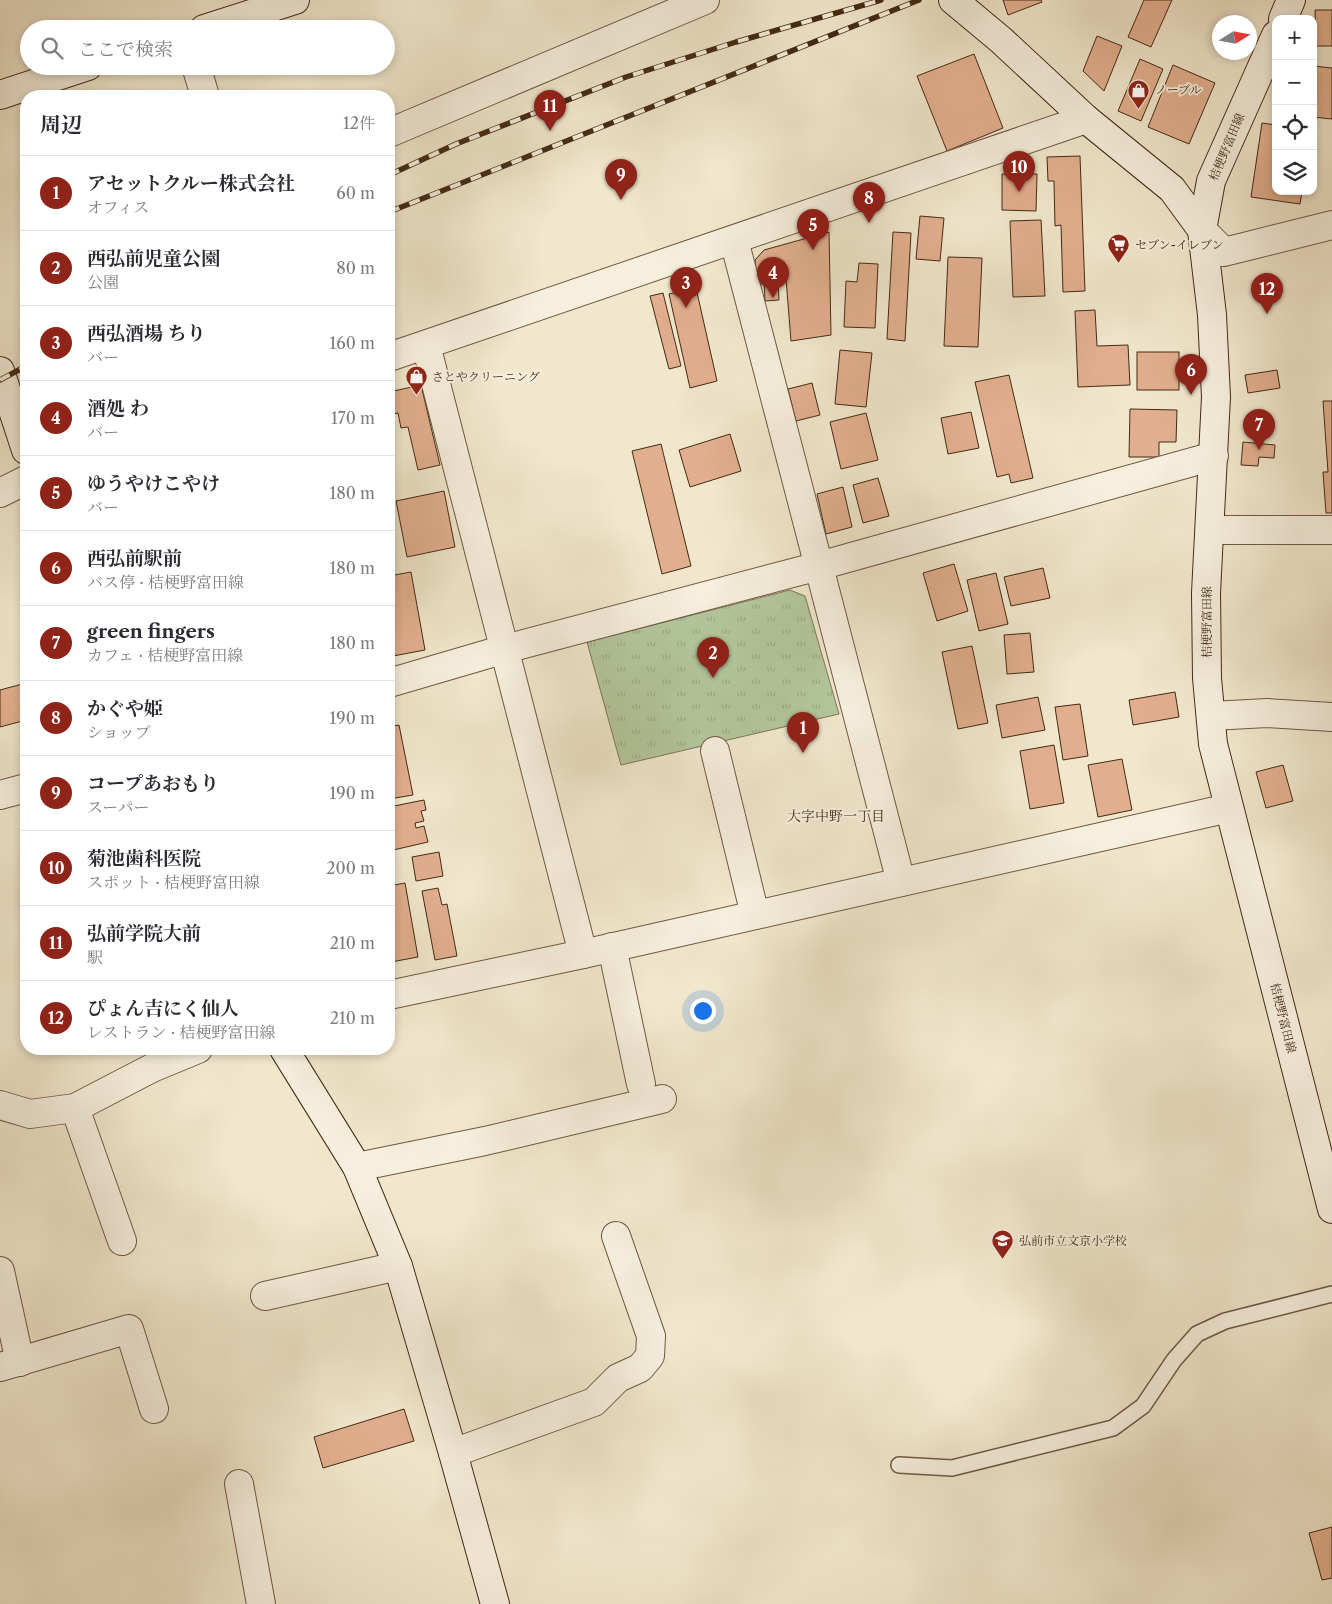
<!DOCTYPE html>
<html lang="ja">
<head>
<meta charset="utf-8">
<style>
  :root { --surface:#fff; --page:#f2f2f3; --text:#2b2b33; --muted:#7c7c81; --line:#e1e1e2; --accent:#8f2418 }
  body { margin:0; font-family:"Libre Caslon Text","Noto Serif JP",serif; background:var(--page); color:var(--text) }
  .controls { position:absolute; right:15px; top:15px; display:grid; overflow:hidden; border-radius:10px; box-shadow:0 2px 8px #0003 }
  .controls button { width:45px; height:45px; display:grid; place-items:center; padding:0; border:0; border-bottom:1px solid var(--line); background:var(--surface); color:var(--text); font:25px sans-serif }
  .compass { position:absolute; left:1212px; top:15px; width:45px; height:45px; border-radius:50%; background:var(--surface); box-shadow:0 2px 8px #0003; rotate:79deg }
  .you { position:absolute; left:702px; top:1010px; width:18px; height:18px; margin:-12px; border:4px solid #fff; border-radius:50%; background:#1a73e8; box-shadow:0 0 0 8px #1a73e833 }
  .badge { display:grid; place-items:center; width:32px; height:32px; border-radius:50%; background:var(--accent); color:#fff; font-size:16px; font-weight:700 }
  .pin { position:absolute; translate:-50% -41px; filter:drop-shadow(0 1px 2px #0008) }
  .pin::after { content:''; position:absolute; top:26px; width:18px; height:15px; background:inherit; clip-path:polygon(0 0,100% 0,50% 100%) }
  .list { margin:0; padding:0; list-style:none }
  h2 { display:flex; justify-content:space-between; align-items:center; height:65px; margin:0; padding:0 20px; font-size:21px }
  h2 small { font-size:16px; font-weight:400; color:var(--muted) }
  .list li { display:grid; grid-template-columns:32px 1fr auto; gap:15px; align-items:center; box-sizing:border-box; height:75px; padding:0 20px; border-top:1px solid var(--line) }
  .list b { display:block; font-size:19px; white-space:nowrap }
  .list p { margin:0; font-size:16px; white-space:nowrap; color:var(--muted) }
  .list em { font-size:16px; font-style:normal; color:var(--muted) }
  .icon { flex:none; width:28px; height:28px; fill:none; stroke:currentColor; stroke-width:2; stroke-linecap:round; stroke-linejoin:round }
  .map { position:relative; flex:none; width:1332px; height:1604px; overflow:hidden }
  .search { position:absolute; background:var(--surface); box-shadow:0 2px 8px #0003; left:20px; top:20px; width:375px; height:55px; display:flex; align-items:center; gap:12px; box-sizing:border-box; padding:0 18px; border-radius:28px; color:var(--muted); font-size:19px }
  .panel { position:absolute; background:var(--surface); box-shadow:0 2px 8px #0003; left:20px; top:90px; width:375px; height:965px; border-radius:20px }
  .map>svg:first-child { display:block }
  .grass { fill:url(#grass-tufts); stroke:#7c7859 }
  .building { fill:#e2af8e; stroke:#432a15 }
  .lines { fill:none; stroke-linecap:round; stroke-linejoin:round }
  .lane-casing { stroke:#6e5943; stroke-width:18 }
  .street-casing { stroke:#6e5943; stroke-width:30 }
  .secondary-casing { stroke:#432a15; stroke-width:30 }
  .lane { stroke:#f6efde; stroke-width:15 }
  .street { stroke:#f6efde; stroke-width:28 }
  .secondary { stroke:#f6efde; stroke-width:28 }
  .rail-casing { stroke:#432a15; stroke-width:5.5 }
  .rail { stroke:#f6efde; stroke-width:4; stroke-dasharray:11; stroke-linecap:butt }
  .labels { text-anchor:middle; stroke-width:4; stroke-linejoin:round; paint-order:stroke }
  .poi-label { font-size:12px; fill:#432a15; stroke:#f6efde; text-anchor:start }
  .street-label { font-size:12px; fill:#432a15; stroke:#f6efde }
  .neighbourhood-label { font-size:14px; fill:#432a15; stroke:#f6efde }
</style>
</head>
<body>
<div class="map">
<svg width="1332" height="1604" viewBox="0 0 1332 1604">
  <defs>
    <pattern id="grass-tufts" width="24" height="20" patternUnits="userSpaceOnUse" patternTransform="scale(1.25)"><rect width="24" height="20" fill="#b4c79d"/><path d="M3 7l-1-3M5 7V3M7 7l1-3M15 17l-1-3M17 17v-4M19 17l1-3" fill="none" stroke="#9cab86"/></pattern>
  </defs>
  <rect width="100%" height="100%" fill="#f1e7cd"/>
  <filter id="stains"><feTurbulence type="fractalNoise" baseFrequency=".004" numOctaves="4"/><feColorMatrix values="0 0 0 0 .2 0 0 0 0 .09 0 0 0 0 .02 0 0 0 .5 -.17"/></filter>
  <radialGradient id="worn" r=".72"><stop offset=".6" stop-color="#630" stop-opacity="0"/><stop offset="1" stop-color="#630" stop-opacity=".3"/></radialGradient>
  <!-- grass -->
  <path class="grass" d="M790,590l15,6 34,118 -218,51 -34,-123z"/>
  <!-- building -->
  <g class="building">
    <path d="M1003,0h38l1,2 -34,13z"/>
    <path d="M1144,0h28l-21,47 -23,-10z"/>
    <path d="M1315,10h17v36h-16z"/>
    <path d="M1097,36l25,10 -18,45 -21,-20z"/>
    <path d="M974,54l29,74 -56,23 -30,-75z"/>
    <path d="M1140,59l23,10 -22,52 -23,-10z"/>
    <path d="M1173,65l42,18 -26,61 -41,-17z"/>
    <path d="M1313,66l19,2v51l-19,-2z"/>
    <path d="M1262,123l14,2v66h26l-2,13 -49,-7z"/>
    <path d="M1080,156l5,135 -22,1 -2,-67 -6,1 -1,-45h-6l-1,-24z"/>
    <path d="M1002,174h35l-1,37 -34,-1z"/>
    <path d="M920,216l24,2 -4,43 -24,-2z"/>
    <path d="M1041,220l4,76 -32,1 -3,-76z"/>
    <path d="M829,232l2,103 -40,6 -5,-62 -8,1 1,20 -14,1 -1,-21 -8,1 -1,-21 9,-10z"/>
    <path d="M893,232l18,1 -6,108 -18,-2z"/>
    <path d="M948,257l34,1 -4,89 -34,-1z"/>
    <path d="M859,263l19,1 -3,64 -31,-1 2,-46 11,1z"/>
    <path d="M696,288l21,93 -27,7 -21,-94z"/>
    <path d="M663,293l18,73 -12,3 -19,-73z"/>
    <path d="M1095,310l2,36 31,-1 2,40 -52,2 -3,-76z"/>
    <path d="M840,350l32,3 -6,54 -31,-3z"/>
    <rect x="1137" y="352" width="42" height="38"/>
    <path d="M1277,370l3,18 -32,5 -3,-18z"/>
    <path d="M1009,375l24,103 -22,5 -2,-9 -12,3 -22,-95z"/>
    <path d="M812,383l8,32 -24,6 -8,-32z"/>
    <path d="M421,385l19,80 -22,5 -10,-43 -7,1 -3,-15 -9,2v-23z"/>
    <path d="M1323,401h9v112h-6l-3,-41h5z"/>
    <path d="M1130,409l47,1 -1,32h-17v15h-30z"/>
    <path d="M971,412l8,36 -31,6 -7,-36z"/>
    <path d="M866,413l12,47 -37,9 -11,-47z"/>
    <path d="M730,434l11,37 -51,16 -11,-37z"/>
    <path d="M1243,442l32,3 -1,13 -15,-1 -1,9 -17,-1z"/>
    <path d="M661,444l30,122 -29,8 -30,-123z"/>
    <path d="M878,478l11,38 -26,7 -10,-38z"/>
    <path d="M843,487l9,40 -26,7 -9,-40z"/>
    <path d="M444,491l11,56 -48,10 -11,-56z"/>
    <path d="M389,539l5,30 -5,1z"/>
    <path d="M954,564l14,47 -31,10 -14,-48z"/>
    <path d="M1043,568l7,30 -39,8 -7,-29z"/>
    <path d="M411,572l14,78 -32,6 -4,-26v-54z"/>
    <path d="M996,573l12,51 -29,7 -12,-51z"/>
    <path d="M1030,633l4,39 -27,2 -3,-39z"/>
    <path d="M972,646l16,77 -30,6 -16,-77z"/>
    <path d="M26,683v37l-26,7v-37z"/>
    <path d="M1175,692l4,25 -46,8 -4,-25z"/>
    <path d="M1038,697l7,33 -43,8 -6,-33z"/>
    <path d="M1080,704l8,52 -25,4 -8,-53z"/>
    <path d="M399,725l14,70 -24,4v-72z"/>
    <path d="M1054,745l10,58 -34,6 -10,-58z"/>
    <path d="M1122,759l10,51 -34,7 -10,-52z"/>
    <path d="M1283,765l10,36 -27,7 -10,-36z"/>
    <path d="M424,800l2,10 -5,1 3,10 -9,2 1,5 8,-2 4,16 -39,9v-44z"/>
    <path d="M439,852l4,24 -27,5 -4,-24z"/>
    <path d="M405,883l13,74 -27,5 -2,-14v-62z"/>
    <path d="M438,888l4,17 5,-1 10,52 -22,4 -13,-69z"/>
    <path d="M404,1409l10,32 -91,27 -9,-31z"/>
    <path d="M1332,1527v51l-10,2 -13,-47z"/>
  </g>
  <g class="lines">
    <defs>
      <path id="lane" d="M899,1465l53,3 161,-40 30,-22 31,-46 23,-26 28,-13 107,-27"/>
      <g id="street">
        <path d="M196,66l9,30"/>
        <path d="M389,133l316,-133"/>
        <path d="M1202,230l22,22 108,-27"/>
        <path d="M734,240l167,642"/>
        <path d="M426,345l157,609"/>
        <path d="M389,357l697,-238"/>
        <path d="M0,493l26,-13"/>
        <path d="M1210,530h122"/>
        <path d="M389,683l116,-34 314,-83 395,-110"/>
        <path d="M1211,716l56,-3 65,4"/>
        <path d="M715,751l40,164"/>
        <path d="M0,795l26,-7"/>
        <path d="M612,947l29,137"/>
        <path d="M389,995l194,-41 646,-146"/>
        <path d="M0,1105l30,9 45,-6 77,-40 46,-19"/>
        <path d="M75,1108l47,133"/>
        <path d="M357,1167l128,-26 177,-42"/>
        <path d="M0,1271l20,91"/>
        <path d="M265,1296l133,-30"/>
        <path d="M0,1367l129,-38 25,80"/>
        <path d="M453,1453l141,-51 24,-24 22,-10 10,-12 1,-20 -35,-100"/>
        <path d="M239,1484l22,120"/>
      </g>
      <g id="secondary">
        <path d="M953,0l48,40 85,79 86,70 30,41"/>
        <path d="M1283,19l8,-19"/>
        <path d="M204,29l91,-29"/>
        <path d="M1276,35l-65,146 -9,49 10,85 4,82 -10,196 1,85 6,66 119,465"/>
        <path d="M0,95l88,-29"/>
        <path d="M0,371l26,79"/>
        <path d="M284,1049l73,118 41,99 55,187 42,151"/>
      </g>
    </defs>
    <!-- lane casing -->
    <use href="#lane" class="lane-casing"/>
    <!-- street casing -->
    <use href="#street" class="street-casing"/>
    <!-- secondary casing -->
    <use href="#secondary" class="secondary-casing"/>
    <!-- lane -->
    <use href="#lane" class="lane"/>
    <!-- street -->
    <use href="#street" class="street"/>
    <!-- secondary -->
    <use href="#secondary" class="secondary"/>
    <defs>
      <g id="rail">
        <path d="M389,175l67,-31 170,-67 110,-35 145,-42"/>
        <path d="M389,212l530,-212"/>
        <path d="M0,380l26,-14"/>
      </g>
    </defs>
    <!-- rail casing -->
    <use href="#rail" class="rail-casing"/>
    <!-- rail -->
    <use href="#rail" class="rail"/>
  </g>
  <!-- icons -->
  <defs>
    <symbol id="shop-pin" viewBox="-11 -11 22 30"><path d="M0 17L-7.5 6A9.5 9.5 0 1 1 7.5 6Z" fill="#8f2418" stroke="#f6efde"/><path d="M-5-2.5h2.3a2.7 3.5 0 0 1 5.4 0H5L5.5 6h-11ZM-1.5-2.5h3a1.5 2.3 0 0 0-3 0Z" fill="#fff"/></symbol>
    <symbol id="supermarket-pin" viewBox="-11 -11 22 30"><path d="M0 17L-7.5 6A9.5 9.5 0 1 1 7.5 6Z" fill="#8f2418" stroke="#f6efde"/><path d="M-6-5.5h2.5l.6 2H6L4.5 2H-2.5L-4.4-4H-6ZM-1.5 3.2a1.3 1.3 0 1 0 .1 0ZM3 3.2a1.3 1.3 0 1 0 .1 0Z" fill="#fff"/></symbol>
    <symbol id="school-pin" viewBox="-11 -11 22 30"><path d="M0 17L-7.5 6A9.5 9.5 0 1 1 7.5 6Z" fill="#8f2418" stroke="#f6efde"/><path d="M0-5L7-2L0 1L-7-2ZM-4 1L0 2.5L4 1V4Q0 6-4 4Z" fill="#fff"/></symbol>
  </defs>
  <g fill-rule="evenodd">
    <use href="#shop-pin" x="1126" y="78" width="25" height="34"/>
    <use href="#supermarket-pin" x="1106" y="232" width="25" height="34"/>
    <use href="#shop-pin" x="404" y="364" width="25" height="34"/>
    <use href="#school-pin" x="990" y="1228" width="25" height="34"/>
  </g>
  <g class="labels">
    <!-- poi labels -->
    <g class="poi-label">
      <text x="1155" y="94">ノーブル</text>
      <text x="1135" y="249">セブン-イレブン</text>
      <text x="432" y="381">さとやクリーニング</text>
      <text x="1019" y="1245">弘前市立文京小学校</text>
    </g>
    <!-- street labels -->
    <g class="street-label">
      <text transform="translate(1227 147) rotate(-67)" y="4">桔梗野富田線</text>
      <text transform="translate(1207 622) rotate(-90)" y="4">桔梗野富田線</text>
      <text transform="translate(1283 1018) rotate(76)" y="4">桔梗野富田線</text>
    </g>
    <!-- neighbourhood labels -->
    <g class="neighbourhood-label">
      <text x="836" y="821">大字中野一丁目</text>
    </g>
  </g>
  <rect width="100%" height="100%" filter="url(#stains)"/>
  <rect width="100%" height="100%" fill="url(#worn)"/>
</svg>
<div class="controls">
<button>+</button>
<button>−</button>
<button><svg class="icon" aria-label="locate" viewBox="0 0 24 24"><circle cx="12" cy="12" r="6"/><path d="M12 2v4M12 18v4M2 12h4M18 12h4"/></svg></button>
<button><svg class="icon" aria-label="layers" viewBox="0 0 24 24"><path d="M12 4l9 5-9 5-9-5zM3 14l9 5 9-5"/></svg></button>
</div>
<svg class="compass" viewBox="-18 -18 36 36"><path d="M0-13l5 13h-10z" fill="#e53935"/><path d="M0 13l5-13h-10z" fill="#7c7c81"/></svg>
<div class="you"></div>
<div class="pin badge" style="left:803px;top:753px">1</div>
<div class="pin badge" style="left:713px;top:678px">2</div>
<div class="pin badge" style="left:686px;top:308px">3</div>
<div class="pin badge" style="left:773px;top:298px">4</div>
<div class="pin badge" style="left:813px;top:250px">5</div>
<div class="pin badge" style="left:1191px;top:395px">6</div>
<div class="pin badge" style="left:1259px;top:450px">7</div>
<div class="pin badge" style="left:869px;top:223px">8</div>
<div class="pin badge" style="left:621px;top:200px">9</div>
<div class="pin badge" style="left:1019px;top:192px">10</div>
<div class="pin badge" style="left:550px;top:131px">11</div>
<div class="pin badge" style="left:1267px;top:314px">12</div>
<div class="search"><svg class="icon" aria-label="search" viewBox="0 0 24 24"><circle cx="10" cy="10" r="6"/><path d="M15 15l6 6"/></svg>ここで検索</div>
<section class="panel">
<h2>周辺<small>12件</small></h2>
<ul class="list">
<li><span class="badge">1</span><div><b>アセットクルー株式会社</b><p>オフィス</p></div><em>60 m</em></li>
<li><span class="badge">2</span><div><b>西弘前児童公園</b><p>公園</p></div><em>80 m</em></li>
<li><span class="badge">3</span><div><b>西弘酒場 ちり</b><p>バー</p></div><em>160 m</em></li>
<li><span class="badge">4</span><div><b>酒処 わ</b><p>バー</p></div><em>170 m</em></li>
<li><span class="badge">5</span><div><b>ゆうやけこやけ</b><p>バー</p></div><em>180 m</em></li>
<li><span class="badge">6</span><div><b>西弘前駅前</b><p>バス停 · 桔梗野富田線</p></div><em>180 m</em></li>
<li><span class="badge">7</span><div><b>green fingers</b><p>カフェ · 桔梗野富田線</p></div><em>180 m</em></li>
<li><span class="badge">8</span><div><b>かぐや姫</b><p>ショップ</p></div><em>190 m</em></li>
<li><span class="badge">9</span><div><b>コープあおもり</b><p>スーパー</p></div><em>190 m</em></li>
<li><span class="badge">10</span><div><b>菊池歯科医院</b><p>スポット · 桔梗野富田線</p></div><em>200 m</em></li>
<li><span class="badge">11</span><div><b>弘前学院大前</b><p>駅</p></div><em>210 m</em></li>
<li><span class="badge">12</span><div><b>ぴょん吉にく仙人</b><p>レストラン · 桔梗野富田線</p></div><em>210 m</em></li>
</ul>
</section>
</div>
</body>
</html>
